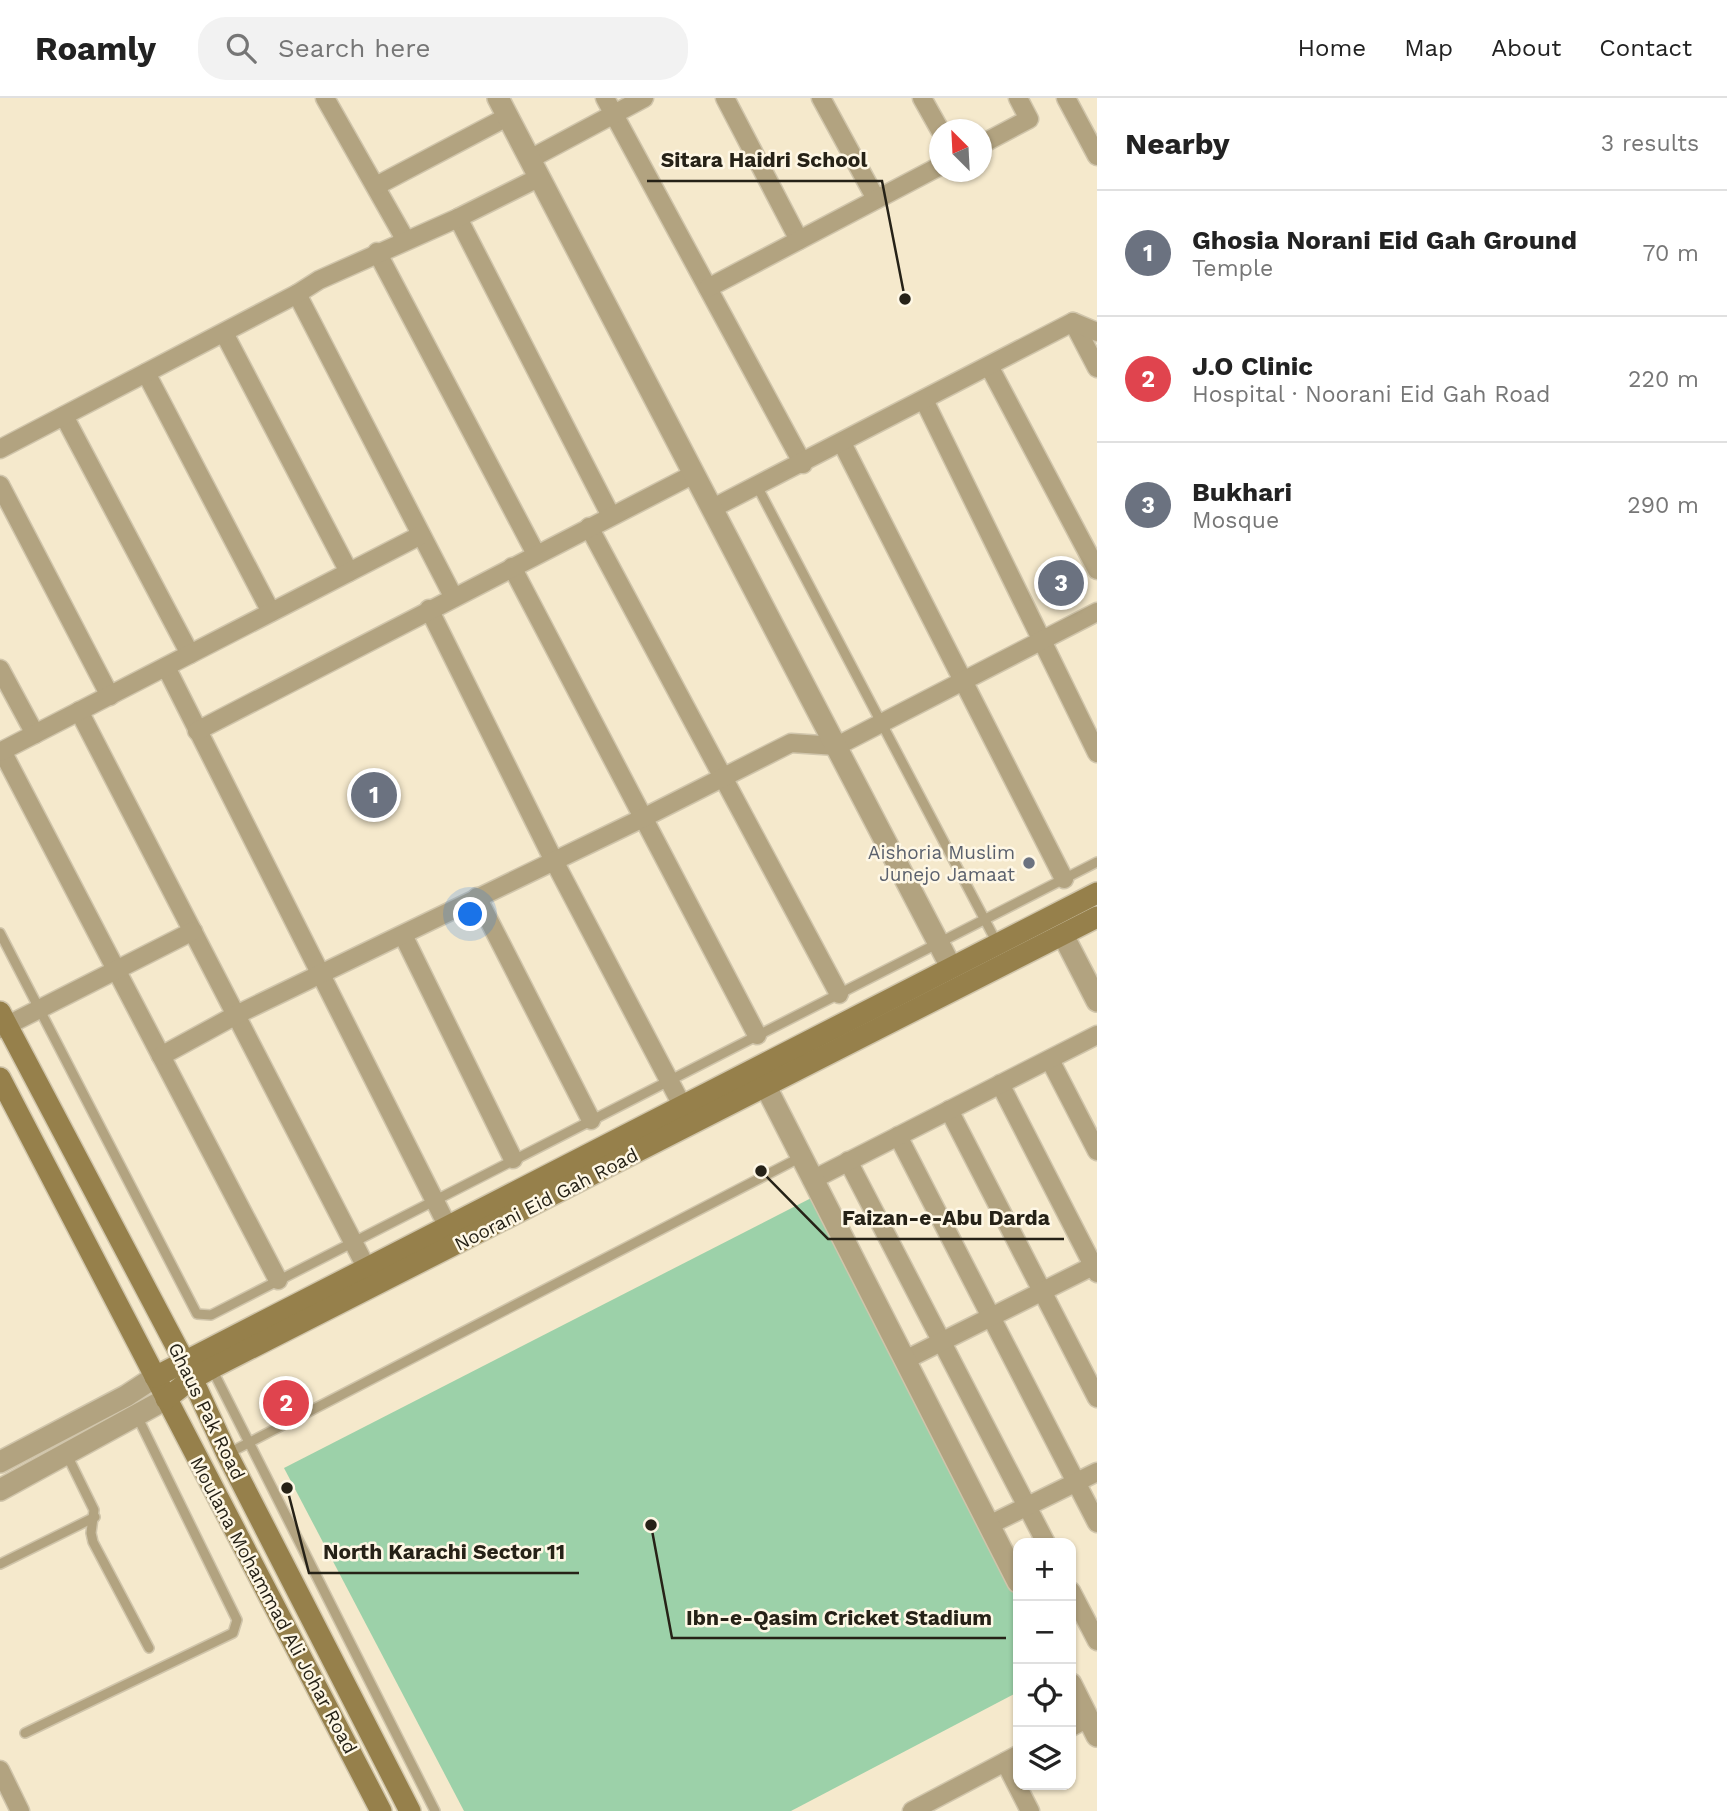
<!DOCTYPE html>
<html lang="en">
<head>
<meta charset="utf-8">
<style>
  :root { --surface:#fff; --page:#f2f2f2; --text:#222; --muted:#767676; --line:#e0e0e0; --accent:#0f766e }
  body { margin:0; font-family:"Work Sans",sans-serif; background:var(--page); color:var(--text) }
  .controls { position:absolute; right:21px; bottom:21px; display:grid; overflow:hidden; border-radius:14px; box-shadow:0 2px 5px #0004 }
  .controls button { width:63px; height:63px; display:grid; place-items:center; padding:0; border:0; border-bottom:2px solid var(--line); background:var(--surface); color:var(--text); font:35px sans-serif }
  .compass { position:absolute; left:929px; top:21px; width:63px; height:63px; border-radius:50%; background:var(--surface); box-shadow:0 2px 5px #0004; rotate:336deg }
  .you { position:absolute; left:471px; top:817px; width:24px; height:24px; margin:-18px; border:5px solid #fff; border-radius:50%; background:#1a73e8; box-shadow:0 0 0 10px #1a73e833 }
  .badge { display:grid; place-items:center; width:46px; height:46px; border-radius:50%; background:var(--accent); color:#fff; font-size:23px; font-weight:700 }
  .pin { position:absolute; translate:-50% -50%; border:4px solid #fff; box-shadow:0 2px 7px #0006 }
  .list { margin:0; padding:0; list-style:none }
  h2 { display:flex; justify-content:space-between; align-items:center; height:91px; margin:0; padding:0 28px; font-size:30px }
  h2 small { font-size:23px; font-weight:400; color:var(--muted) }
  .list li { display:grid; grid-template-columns:46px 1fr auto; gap:21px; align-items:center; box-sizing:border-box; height:126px; padding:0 28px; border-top:2px solid var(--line) }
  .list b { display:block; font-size:26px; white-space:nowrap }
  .list p { margin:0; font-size:23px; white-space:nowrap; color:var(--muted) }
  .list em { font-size:23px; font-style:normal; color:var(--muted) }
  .icon { flex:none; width:38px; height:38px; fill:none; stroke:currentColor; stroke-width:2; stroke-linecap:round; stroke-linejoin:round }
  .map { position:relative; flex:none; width:1097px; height:1713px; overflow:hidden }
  header { display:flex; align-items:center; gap:42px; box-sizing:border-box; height:98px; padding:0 35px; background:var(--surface); border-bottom:2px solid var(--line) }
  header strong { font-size:33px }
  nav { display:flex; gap:38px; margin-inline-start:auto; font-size:24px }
  .search { width:490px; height:63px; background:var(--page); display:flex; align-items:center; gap:18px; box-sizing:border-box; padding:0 24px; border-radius:28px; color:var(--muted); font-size:26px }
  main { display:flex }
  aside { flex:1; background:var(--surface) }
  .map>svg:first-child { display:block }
  .green { fill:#9cd1a9 }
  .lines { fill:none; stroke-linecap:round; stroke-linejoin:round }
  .service-casing { stroke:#d0c5ab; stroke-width:12 }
  .minor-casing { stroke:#d0c5ab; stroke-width:21 }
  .tertiary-casing { stroke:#d0c5ab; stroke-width:24 }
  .secondary-casing { stroke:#d0c5ab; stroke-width:24 }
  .service { stroke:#b2a380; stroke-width:9 }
  .minor { stroke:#b2a380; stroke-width:18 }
  .tertiary { stroke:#b2a380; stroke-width:21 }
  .secondary { stroke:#96804b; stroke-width:21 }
  .worship-dot { fill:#6b7280; stroke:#fef7e5; stroke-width:2.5 }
  .labels { text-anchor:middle; stroke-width:5; stroke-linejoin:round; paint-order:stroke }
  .worship-label { font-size:19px; fill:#5b616d; stroke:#fef7e5; text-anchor:end }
  .street-label { font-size:19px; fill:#262217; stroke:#fef7e5 }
  .leader { fill:none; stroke:#262217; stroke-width:2.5 }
  .callout-dot { fill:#262217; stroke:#fef7e5; stroke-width:2.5 }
  .callout-label { font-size:21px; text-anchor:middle; font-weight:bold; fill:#262217; stroke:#fef7e5; stroke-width:5; stroke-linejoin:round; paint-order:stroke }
</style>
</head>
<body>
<header>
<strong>Roamly</strong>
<div class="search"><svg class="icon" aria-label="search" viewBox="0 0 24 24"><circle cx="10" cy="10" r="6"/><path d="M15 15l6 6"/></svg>Search here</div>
<nav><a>Home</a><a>Map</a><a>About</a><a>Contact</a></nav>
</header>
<main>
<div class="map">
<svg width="1097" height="1713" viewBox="0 0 1097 1713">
  <rect width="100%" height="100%" fill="#f5e9cc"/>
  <!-- green -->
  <path class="green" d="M819,1096l199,387v111l-227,119h-327l-180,-343z"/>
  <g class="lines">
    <defs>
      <g id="service">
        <path d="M757,388l240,457"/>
        <path d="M0,835l197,381 14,1 886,-453"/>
        <path d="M212,1271l223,442"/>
        <path d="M66,1355l28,57 -3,23 2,9 56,106"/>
        <path d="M227,1356l574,-297"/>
        <path d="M0,1466l95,-47"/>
        <path d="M25,1635l208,-100 4,-13 -100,-204"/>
      </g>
      <g id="minor">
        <path d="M325,0l80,141"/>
        <path d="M605,0l198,366"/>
        <path d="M725,0l74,142"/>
        <path d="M821,0l55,101"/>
        <path d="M922,0l18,32"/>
        <path d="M1066,0l31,58"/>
        <path d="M982,46l47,-25 -11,-21"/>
        <path d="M530,61l114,-61"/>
        <path d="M376,88l131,-69"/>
        <path d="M458,120l153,298"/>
        <path d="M377,154l159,302"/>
        <path d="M708,190l232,-122"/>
        <path d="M297,196l156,302"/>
        <path d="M1073,224l24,46"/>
        <path d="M224,235l125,239"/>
        <path d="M989,268l108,204"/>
        <path d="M146,275l125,239"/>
        <path d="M924,302l173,353"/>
        <path d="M64,318l126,238"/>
        <path d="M842,345l222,436"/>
        <path d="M0,351l297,-155 22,-14 139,-62 82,-41"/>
        <path d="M0,387l110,211"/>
        <path d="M713,410l360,-186 24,10"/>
        <path d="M589,429l250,467"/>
        <path d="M512,469l245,468"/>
        <path d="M429,511l124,250 130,248"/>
        <path d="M166,569l282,560"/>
        <path d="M0,571l35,65"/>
        <path d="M79,613l288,558"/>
        <path d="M197,633l497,-257"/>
        <path d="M2,653l276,529"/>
        <path d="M0,654l421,-217"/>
        <path d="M477,799l114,223"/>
        <path d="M403,837l110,224"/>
        <path d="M0,931l193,-98"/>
        <path d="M161,958l75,-41 407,-197 148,-75 46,3 260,-134"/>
        <path d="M1050,962l47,91"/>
        <path d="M1000,986l97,189"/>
        <path d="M949,1012l148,288"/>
        <path d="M898,1038l199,387"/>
        <path d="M848,1063l198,382"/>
        <path d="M812,1082l285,-145"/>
        <path d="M905,1262l192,-96"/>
        <path d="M989,1427l108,-53"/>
        <path d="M1071,1493l26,50"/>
        <path d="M1071,1629l17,-9"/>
        <path d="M1005,1664l25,49"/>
        <path d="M0,1672l20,41"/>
        <path d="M912,1713l106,-56"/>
      </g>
      <g id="tertiary">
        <path d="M498,0l453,869"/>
        <path d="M1063,837l34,66"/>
        <path d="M766,989l252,495"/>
        <path d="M0,1364l126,-66 29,-19"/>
        <path d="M0,1392l166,-91"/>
        <path d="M1071,1586l26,52"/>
      </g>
      <g id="secondary">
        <path d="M0,914l184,349 43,93 183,357"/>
        <path d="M0,980l381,733"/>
        <path d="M155,1279l942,-484"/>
        <path d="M166,1301l24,-19 22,-12 885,-451"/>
      </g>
    </defs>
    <!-- service casing -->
    <use href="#service" class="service-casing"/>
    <!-- minor casing -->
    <use href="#minor" class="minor-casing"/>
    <!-- tertiary casing -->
    <use href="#tertiary" class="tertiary-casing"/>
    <!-- secondary casing -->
    <use href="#secondary" class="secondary-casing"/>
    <!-- service -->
    <use href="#service" class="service"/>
    <!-- minor -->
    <use href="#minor" class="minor"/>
    <!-- tertiary -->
    <use href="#tertiary" class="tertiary"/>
    <!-- secondary -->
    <use href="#secondary" class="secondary"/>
  </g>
  <!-- markers -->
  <circle class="worship-dot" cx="1029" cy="765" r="7"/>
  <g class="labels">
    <!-- worship labels -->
    <g class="worship-label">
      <text x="1015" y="761">Aishoria Muslim<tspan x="1015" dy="22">Junejo Jamaat</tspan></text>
    </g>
    <!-- street labels -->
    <g class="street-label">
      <text transform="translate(546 1101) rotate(-27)" y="7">Noorani Eid Gah Road</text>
      <text transform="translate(207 1313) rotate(64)" y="7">Ghaus Pak Road</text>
      <text transform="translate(274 1507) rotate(62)" y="7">Moulana Mohammad Ali Johar Road</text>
    </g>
  </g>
  <!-- callouts -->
  <path class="leader" d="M905 201L882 83H647M761 1073L828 1141H1064M287 1390L309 1475H579M651 1427L672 1540H1006"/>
  <g class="callout-dot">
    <circle cx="905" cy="201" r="7"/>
    <circle cx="761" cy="1073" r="7"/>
    <circle cx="287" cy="1390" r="7"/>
    <circle cx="651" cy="1427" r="7"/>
  </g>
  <g class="callout-label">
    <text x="764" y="69">Sitara Haidri School</text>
    <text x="946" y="1127">Faizan-e-Abu Darda</text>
    <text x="444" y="1461">North Karachi Sector 11</text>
    <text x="839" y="1527">Ibn-e-Qasim Cricket Stadium</text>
  </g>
</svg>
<div class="controls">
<button>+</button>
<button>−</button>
<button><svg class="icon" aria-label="locate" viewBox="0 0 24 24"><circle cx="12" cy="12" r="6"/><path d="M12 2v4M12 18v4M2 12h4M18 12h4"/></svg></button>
<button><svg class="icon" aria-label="layers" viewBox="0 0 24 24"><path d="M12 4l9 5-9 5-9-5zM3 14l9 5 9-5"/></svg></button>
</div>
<svg class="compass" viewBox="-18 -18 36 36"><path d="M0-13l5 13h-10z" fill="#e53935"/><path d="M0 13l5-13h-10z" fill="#767676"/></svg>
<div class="you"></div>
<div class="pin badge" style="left:374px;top:697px;background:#6b7280">1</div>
<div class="pin badge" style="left:286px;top:1305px;background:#e0444e">2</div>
<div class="pin badge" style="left:1061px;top:485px;background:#6b7280">3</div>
</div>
<aside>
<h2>Nearby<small>3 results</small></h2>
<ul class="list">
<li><span class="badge" style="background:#6b7280">1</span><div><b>Ghosia Norani Eid Gah Ground</b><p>Temple</p></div><em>70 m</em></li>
<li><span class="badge" style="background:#e0444e">2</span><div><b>J.O Clinic</b><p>Hospital · Noorani Eid Gah Road</p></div><em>220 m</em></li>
<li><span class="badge" style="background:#6b7280">3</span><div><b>Bukhari</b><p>Mosque</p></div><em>290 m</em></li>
</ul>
</aside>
</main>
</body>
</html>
